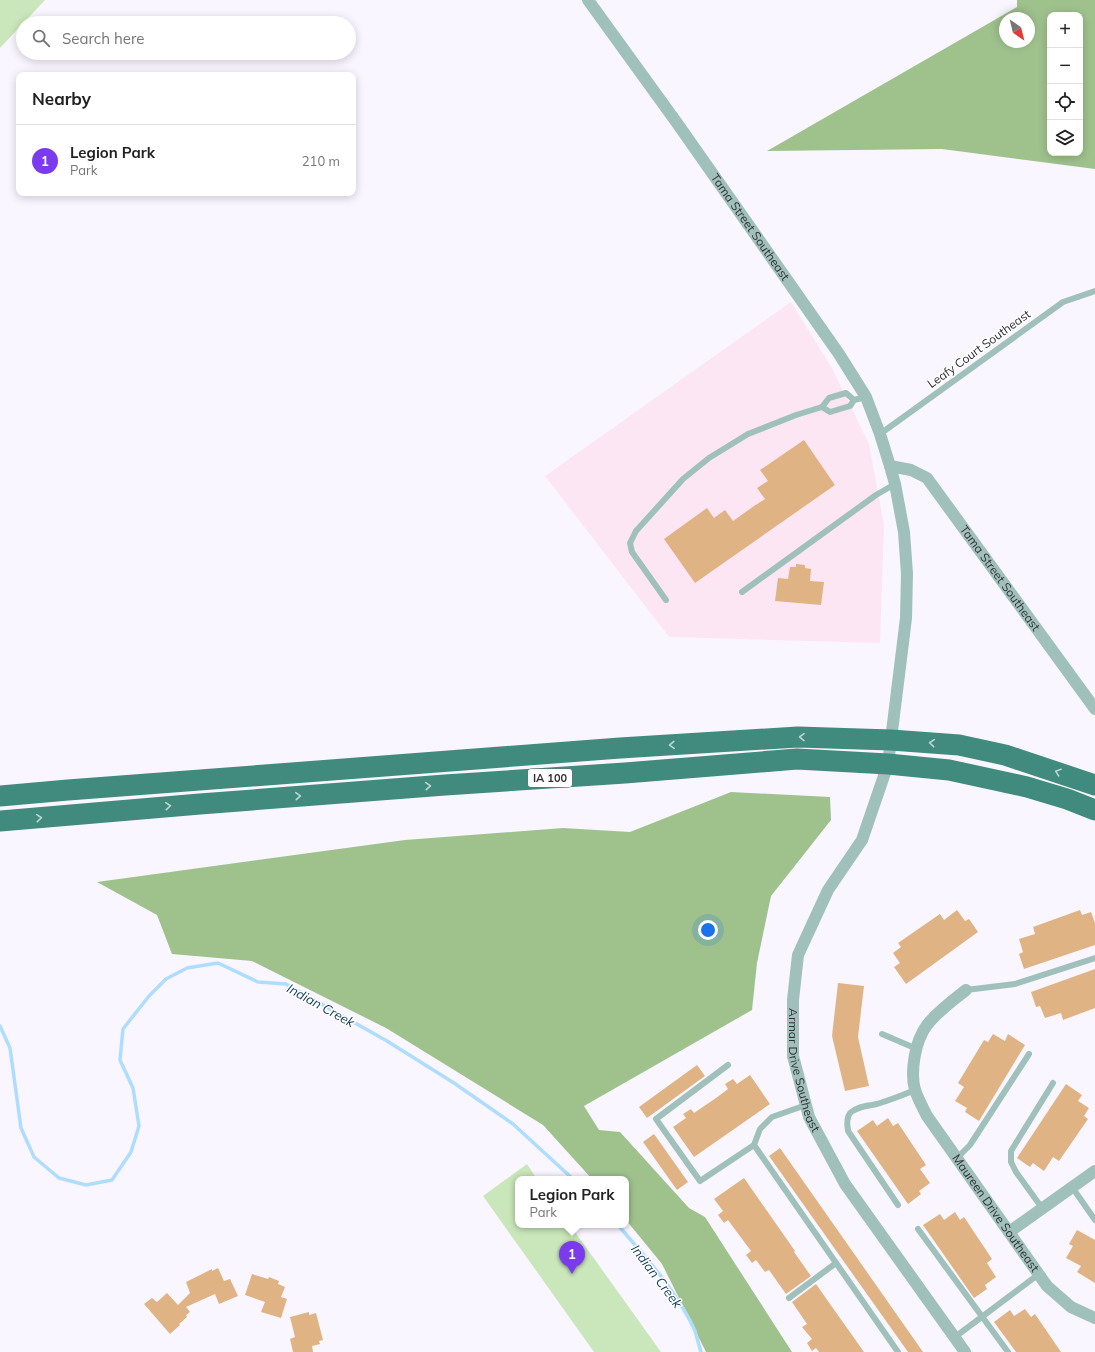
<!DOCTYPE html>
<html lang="en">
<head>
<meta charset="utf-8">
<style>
  :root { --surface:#fff; --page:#f6f6f6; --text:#222; --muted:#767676; --line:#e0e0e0; --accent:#7c3aed }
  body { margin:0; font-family:Mulish,sans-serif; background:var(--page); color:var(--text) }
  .controls { position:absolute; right:12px; top:12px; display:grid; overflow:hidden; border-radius:8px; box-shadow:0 2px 10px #0003 }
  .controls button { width:36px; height:36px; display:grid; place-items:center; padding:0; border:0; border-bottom:1px solid var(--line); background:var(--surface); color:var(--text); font:20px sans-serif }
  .compass { position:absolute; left:999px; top:12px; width:36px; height:36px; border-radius:50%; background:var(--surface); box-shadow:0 2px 10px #0003; rotate:145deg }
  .you { position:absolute; left:708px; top:930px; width:14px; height:14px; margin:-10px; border:3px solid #fff; border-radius:50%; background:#1a73e8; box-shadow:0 0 0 6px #1a73e833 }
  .badge { display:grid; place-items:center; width:26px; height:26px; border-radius:50%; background:var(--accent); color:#fff; font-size:13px; font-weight:700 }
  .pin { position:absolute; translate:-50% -33px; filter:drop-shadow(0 1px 2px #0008) }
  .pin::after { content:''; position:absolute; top:21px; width:14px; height:12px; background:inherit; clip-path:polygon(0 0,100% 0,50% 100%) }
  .popup { position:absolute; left:515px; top:1176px; width:114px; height:52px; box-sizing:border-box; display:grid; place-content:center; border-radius:8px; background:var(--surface); filter:drop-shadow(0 1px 3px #0005); font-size:13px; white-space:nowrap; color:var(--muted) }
  .popup b { font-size:15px; color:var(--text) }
  .popup::after { content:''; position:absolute; left:50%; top:100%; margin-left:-8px; border:8px solid transparent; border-top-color:var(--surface) }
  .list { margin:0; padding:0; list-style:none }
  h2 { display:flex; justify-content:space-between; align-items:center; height:52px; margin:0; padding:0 16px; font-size:17px }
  h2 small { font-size:13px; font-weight:400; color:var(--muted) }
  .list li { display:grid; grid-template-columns:26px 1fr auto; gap:12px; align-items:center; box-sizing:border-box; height:72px; padding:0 16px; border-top:1px solid var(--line) }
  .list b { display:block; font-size:15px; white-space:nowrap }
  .list p { margin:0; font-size:13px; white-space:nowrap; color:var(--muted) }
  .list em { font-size:13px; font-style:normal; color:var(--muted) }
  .icon { flex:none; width:22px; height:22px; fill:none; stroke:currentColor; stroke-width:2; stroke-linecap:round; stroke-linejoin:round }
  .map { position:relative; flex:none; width:1095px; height:1352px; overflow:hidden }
  .search { position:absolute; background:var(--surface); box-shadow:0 2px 10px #0003; left:16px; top:16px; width:340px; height:44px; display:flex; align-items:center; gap:10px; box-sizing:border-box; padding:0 14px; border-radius:22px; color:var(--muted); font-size:15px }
  .panel { position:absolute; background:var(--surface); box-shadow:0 2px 10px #0003; left:16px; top:72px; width:340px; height:124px; border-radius:8px }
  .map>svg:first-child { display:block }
  .commercial { fill:#fde6f4 }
  .green { fill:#c9e7ba }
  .forest { fill:#9fc28d; fill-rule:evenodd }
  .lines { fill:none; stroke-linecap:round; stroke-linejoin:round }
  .stream { stroke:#afddfd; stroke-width:3.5 }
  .building { fill:#e0b384 }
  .service { stroke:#a0c1bb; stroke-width:6 }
  .minor { stroke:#a0c1bb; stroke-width:12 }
  .trunk { stroke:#408a7e; stroke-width:21 }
  .oneway { stroke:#bcd6d2 }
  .labels { text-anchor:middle; stroke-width:3; stroke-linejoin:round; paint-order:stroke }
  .shield { fill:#fff; stroke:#6f6d73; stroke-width:1 }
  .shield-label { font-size:11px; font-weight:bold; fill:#312f37 }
  .street-label { font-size:12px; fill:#312f37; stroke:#fff }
  .water-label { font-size:13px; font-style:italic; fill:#16425d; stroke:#fff }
</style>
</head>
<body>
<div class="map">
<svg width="1095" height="1352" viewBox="0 0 1095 1352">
  <rect width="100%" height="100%" fill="#f9f6ff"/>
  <!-- commercial -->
  <path class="commercial" d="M791,302l41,66 37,76 15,81 -4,118 -211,-6 -124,-161z"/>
  <!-- green -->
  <g class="green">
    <path d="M0,0h45l-45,48z"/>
    <path d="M527,1164l10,15h-19v46h52l91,127h-67l-111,-156z"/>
  </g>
  <!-- forest -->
  <g class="forest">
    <path d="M1017,0h78v169l-153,-20 -175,2 250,-144zM1050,15h30v138h-30zM1005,18h24v24h-24z"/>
    <path d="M731,792l99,5 1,23 -60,76 -14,67 -5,47 -168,96 15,24 21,2 69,76 16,9 87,135h-86l-44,-88 -36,-44v-41h-34l-49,-54 -157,-97 -134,-67 -80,-7 -15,-39 -60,-33 308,-42 158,-12 67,4z"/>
  </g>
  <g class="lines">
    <!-- stream -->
    <g class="stream">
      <path d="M0,1026l10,22 11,80 13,29 25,21 27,7 26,-5 19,-28 8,-26 -6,-38 -13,-28 3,-31 26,-33 17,-17 21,-11 31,-5 40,19 28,2 101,57 67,42 59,41 60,55"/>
      <path d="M618,1225c28,33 59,66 77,106 2,7 4,14 6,21"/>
    </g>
  </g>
  <!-- building -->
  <g class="building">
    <path d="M804,440l31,45 -140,98 -31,-44 43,-31 7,10 11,-8 8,11 21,-15 11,-7 -8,-11 11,-7 -8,-11z"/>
    <path d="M796,564l9,1v3l6,1 -1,12 14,1 -3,23 -46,-4 3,-23 10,1 2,-12h6z"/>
    <path d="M957,910l8,11 4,-2 9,13 -72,52 -12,-17 6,-4 -7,-10 8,-6 -3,-4 42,-29 4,6z"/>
    <path d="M1080,910l2,5 9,-3 4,11v22l-71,24 -5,-15 4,-2 -4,-13 16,-5 -2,-7z"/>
    <path d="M1095,969v39l-32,12 -2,-7 -16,5 -5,-12 -4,1 -5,-15z"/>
    <path d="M838,983l26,3 -6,51 11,49 -24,5 -13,-55z"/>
    <path d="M993,1034l12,7 3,-7 17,11 -46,76 -14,-9 2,-4 -12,-7 9,-14 -6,-4 26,-43 4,2z"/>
    <path d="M697,1065l8,11 -58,42 -8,-11z"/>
    <path d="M750,1075l20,29 -76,53 -21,-30 13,-9 -3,-4 8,-5 3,4 22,-15 12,-9 -3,-5 8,-5 4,5z"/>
    <path d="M1066,1084l16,11 -4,6 11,7 -5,8 4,3 -29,42 -6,-4 -9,14 -11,-8 -3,4 -13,-9z"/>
    <path d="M888,1118l5,8 5,-3 28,42 -6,4 10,14 -11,8 2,3 -13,10 -51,-73 16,-11 4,6z"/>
    <path d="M654,1134l34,48 -11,8 -34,-48z"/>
    <path d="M780,1148l143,204h-15l-139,-196z"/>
    <path d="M744,1178l51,73 -1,1 17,24 -25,18 -17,-24 -4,2 -9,-12 -4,3 -6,-8 5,-4 -23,-31 -4,3 -6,-8 5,-4 -9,-12z"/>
    <path d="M955,1212l5,8 4,-3 28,42 -5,4 9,14 -11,8 2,4 -13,9 -51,-73 17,-11 4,6z"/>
    <path d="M1077,1230l18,10v43l-18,-11 4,-6 -15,-8 7,-12 -4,-2z"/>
    <path d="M218,1268l6,13 6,-2 8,17 -19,8 -4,-10 -29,13 4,5 -4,3 1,2 -8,7 1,1 -10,9 -26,-30 8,-6 5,4 10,-9 11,12 12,-12 -4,-11 26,-13v2z"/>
    <path d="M252,1274l16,5 1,-2 10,4 -1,3 7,3 -4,10 6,2 -6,19 -20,-6 4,-10 -20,-7z"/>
    <path d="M816,1284l14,20 34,48h-45l-3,-4 -4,3 -5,-8 5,-4 -10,-12 5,-3 -15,-22z"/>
    <path d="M1025,1309l6,8 4,-3 26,38h-45l-22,-30 16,-12 4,6z"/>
    <path d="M309,1312v3l7,-2 7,27 -4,1 1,3 -8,2 1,6h-20l-3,-13 5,-2 -5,-20z"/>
  </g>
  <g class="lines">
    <!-- service -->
    <g class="service">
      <path d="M854,400l-8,-7 -17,5 -7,9 8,5 20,-6 4,-6 12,-3"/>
      <path d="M880,434l183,-132 32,-11"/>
      <path d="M742,592l134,-97 19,-11"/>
      <path d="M666,600l-34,-48 -2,-9 6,-12 47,-52 26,-21 39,-24 48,-19 26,-8"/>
      <path d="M966,990l49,-6 80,-26"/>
      <path d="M882,1034l35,15"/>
      <path d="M728,1065l-72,54 44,62 54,-36"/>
      <path d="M806,1105l-34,12 -12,12 -6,16 144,207"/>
      <path d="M957,1158l13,-13 59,-91"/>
      <path d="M1072,1187l23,33"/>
      <path d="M898,1205l-50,-74c-1,-6 -2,-13 2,-18 7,-7 18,-7 27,-9 13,-4 26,-9 38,-14"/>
      <path d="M1042,1208l-26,-36 -5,-10v-11l42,-68"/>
      <path d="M918,1229l90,123"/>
      <path d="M789,1298l47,-35"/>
      <path d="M955,1337l84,-63"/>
    </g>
    <!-- minor -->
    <g class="minor">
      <path id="s1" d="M588,0l89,123 162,231 27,43 14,37 10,32 21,4 16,8 168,231"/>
      <path id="s2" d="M890,466l5,18 9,48 3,42 -1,44 -18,146 -26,76 -34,50 -30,65 -5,45v56l16,61 36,67 120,168"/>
      <path id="s3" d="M966,990c-14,11 -28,21 -39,35 -12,16 -17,47 -12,65 3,9 8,18 12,26l120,170 24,21 24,11"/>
      <path d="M1009,1232l86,-61"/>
    </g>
    <!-- trunk -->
    <g class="trunk">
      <path d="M0,796l68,-6 552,-42 178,-11 93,3 68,5 46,10 90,30"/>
      <path d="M0,821l200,-17 245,-19 180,-12 172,-14 91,5 61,6 78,17 40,12 28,11"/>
    </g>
  </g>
  <!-- one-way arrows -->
  <defs><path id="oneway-chevron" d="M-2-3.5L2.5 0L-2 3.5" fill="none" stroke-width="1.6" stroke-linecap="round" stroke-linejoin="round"/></defs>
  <g class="oneway">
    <use href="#oneway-chevron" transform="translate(802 737) rotate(-179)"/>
    <use href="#oneway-chevron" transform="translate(932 743) rotate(-175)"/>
    <use href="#oneway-chevron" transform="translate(672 745) rotate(177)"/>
    <use href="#oneway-chevron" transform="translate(1058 772) rotate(-161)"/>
    <use href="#oneway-chevron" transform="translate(428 786) rotate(-4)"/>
    <use href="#oneway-chevron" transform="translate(298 796) rotate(-4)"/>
    <use href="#oneway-chevron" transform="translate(168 806) rotate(-5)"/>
    <use href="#oneway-chevron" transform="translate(39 818) rotate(-5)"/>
  </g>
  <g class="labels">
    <!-- shield labels -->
    <rect class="shield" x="528" y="769" width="44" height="18" rx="3"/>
    <g class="shield-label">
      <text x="550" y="782">IA 100</text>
    </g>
    <!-- street labels -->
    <g class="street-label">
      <text dy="4" stroke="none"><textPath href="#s1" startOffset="279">Tama Street Southeast</textPath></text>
      <text transform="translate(979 349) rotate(-36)" y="4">Leafy Court Southeast</text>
      <text dy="4" stroke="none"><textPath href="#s1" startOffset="721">Tama Street Southeast</textPath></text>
      <text dy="4" stroke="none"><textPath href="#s2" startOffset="630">Armar Drive Southeast</textPath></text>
      <text dy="4" stroke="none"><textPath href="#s3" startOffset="268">Maureen Drive Southeast</textPath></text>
    </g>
    <!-- water labels -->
    <g class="water-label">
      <text transform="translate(321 1005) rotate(29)" y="5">Indian Creek</text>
      <text transform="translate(657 1276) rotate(53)" y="5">Indian Creek</text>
    </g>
  </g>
</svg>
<div class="controls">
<button>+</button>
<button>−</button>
<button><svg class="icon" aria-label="locate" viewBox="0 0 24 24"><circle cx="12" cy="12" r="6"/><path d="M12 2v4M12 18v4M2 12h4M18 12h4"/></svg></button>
<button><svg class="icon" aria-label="layers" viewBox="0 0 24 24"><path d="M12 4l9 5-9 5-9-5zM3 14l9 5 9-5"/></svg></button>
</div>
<svg class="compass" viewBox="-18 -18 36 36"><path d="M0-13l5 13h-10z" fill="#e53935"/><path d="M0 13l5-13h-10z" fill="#767676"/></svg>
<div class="you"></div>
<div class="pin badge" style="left:572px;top:1274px">1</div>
<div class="popup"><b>Legion Park</b>Park</div>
<div class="search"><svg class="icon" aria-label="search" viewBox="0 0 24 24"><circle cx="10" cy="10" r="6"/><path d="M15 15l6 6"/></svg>Search here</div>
<section class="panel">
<h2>Nearby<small></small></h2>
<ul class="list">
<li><span class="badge">1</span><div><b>Legion Park</b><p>Park</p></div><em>210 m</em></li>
</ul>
</section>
</div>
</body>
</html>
